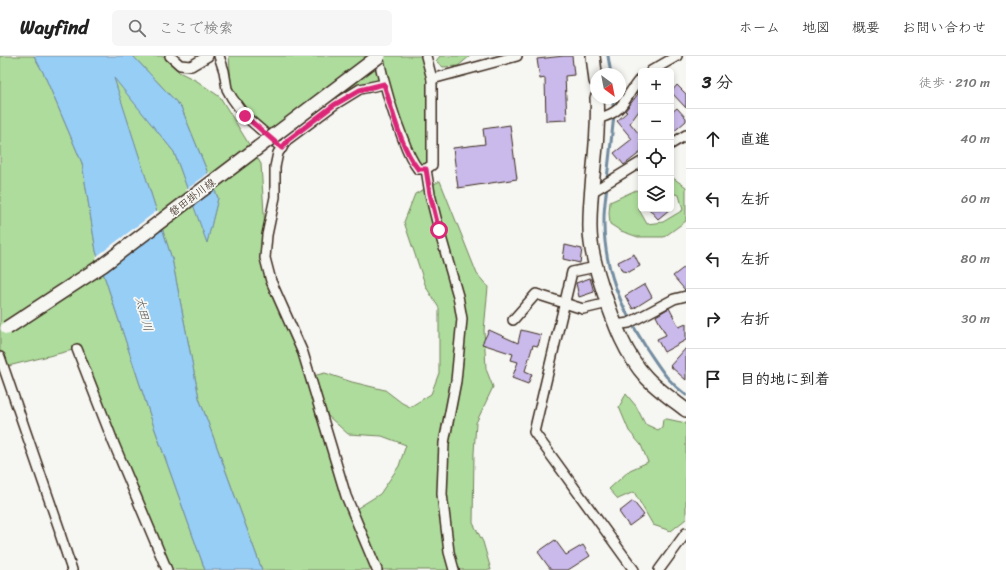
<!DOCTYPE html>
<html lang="ja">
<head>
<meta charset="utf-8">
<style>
  :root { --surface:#fff; --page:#f6f6f6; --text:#222; --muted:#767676; --line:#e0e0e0 }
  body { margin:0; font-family:Sriracha,"Klee One",sans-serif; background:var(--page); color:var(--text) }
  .controls { position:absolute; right:12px; top:12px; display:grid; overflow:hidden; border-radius:6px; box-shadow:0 2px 6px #0003 }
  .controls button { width:36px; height:36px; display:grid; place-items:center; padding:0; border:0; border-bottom:1px solid var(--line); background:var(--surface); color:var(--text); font:20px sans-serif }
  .compass { position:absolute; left:590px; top:12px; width:36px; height:36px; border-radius:50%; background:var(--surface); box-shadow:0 2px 6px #0003; rotate:148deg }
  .stop { position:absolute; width:12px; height:12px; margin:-9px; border:3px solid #db2777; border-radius:50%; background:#fff }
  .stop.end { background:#db2777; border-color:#fff; box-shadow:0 1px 4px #0008 }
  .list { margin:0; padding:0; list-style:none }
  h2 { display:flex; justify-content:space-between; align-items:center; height:52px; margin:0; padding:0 16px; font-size:17px }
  h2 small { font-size:13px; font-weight:400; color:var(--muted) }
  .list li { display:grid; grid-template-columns:26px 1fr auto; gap:12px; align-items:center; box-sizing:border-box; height:60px; padding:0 16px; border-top:1px solid var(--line) }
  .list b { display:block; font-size:15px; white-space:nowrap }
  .list em { font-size:13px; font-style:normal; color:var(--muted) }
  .icon { flex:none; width:22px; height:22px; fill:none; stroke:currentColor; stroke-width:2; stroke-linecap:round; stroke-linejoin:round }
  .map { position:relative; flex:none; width:686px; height:514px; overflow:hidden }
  header { display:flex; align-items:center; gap:24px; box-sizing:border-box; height:56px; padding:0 20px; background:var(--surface); border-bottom:1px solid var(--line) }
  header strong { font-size:19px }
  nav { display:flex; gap:22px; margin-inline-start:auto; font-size:14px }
  .search { width:280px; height:36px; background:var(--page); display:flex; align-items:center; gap:10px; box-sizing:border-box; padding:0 14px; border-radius:6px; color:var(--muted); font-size:15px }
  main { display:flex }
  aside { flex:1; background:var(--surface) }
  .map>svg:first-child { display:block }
  .green { fill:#aedc9c; stroke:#74835d }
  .water { fill:#97cef6; stroke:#728ca0 }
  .pier { fill:#f6f6f2 }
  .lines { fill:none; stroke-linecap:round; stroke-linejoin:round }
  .stream { stroke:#728ca0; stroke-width:3 }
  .building { fill:#cabaeb; stroke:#3b2a1e }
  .street-casing { stroke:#3b2a1e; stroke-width:12 }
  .secondary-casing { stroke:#3b2a1e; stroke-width:16 }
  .street { stroke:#f6f6f2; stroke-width:9 }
  .secondary { stroke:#f6f6f2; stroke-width:13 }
  .secondary-bridge-casing { stroke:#3b2a1e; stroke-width:16; stroke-linecap:butt }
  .secondary-bridge { stroke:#f6f6f2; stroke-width:13 }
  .route { stroke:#db2777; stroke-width:5 }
  .labels { text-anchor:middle; stroke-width:3.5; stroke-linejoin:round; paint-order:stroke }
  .street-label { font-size:11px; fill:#3b2a1e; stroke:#f6f6f2 }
  .water-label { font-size:12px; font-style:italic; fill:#525354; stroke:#f6f6f2 }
</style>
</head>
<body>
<header>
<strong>Wayfind</strong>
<div class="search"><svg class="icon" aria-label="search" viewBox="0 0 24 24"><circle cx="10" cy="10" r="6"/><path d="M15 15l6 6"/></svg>ここで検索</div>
<nav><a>ホーム</a><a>地図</a><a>概要</a><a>お問い合わせ</a></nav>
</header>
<main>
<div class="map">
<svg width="686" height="514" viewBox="0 0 686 514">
  <rect width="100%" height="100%" fill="#f6f6f2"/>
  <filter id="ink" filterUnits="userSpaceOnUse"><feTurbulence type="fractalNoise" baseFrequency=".025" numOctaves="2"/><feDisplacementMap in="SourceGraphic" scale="8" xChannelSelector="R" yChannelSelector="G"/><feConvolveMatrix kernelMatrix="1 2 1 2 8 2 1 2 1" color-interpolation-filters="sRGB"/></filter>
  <g filter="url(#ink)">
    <!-- green -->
    <g class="green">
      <path d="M0,0h34l10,18 38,89 14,88 56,170 53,149h-33l-95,-221 -77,19z"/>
      <path d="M133,0h31l15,16 18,9 23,16 41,67 6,99 89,246 24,-15 19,-28 7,-21 -24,-9 -34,-2 -20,-18 -15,-27 -4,-12 16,-4 27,9 33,8 17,13 8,4 21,-13 8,-21v-65l-13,-21 -22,-65 11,-28 25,-13 37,93 11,13 -4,43 2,39 7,18 -17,36 -2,30 -1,70 10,19 8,28h-229l-63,-172 -27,-139 -59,-183 61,76 33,90 11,-44 -37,-91z"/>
      <path d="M229,0h201l2,109 -14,4 -34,-85 -121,47 -31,-33z"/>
      <path d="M440,0h30l-12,10 -15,1 -7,-6z"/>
      <path d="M671,122h2l13,9v34l-22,16h-26l-17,-6 -11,-7 -1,-11 1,-11 26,-12 5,3v12l-3,3 9,16 16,-2 20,-12 -4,-15 -8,-2z"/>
      <path d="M626,338l10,12 9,18 13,6 4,-3 1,-8h4l19,4v96l-15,12 -18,-6 -19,-33 -16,7 -9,-10 21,-19 18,-8 -7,-17 -12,-14 -10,-24z"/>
    </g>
    <!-- water -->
    <path class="water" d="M34,0h99l48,51 37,91 -11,45 -33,-91 -60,-74 58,181 27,139 63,172h-57l-53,-149 -56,-170 -14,-88 -38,-89z"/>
    <!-- pier -->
    <g class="pier">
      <path d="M210,116l6,15 -25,19 -5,-16z"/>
      <path d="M158,154l6,17 -62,47 -6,-17z"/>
    </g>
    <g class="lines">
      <!-- stream -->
      <g class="stream">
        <path d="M608,0l3,18"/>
        <path d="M613,42v12"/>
        <path d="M607,123l7,-64"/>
        <path d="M607,129c-1,11 -3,22 -3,33 -1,50 17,90 43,131 13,19 20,32 39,46"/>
      </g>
    </g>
    <!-- building -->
    <g class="building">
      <path d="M564,0h8l2,19 -9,1 2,44 -21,1 -1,-43 -5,1 -3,-20z"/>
      <path d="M677,29l9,9v14l-15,-16z"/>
      <path d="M641,34v18l-11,15 9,11 2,-2v20l-17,13 -10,-12 18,-14 -15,-18 10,-9 -2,-1z"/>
      <path d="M677,52l9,10v3l-15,13v-21z"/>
      <path d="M510,69l7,54 -59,9 -5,-40 32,-4 -2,-15z"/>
      <path d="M649,153h21l-12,10z"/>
      <path d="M565,189l17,4 -2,14 -17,-4z"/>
      <path d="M634,198l6,12 -11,6 -7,-1 -4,-9z"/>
      <path d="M686,210v24h-1l-12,-14z"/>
      <path d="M590,222l4,14 -15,5 -3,-14z"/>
      <path d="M645,228l7,13 -19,12 -8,-13z"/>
      <path d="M669,252l10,19 7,-3v16l-22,12 -7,-13 9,-4 -10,-19z"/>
      <path d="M489,274l29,13 3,-13 20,5 -3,11 -5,-1 -8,26 7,3 -4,10 -16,-6 6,-16 -7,-2 2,-6 -31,-10z"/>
      <path d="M686,292v32l-16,-14z"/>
      <path d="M633,445l11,14 -15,11 -10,-14z"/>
      <path d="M555,484l11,15 17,-10 7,11 -22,14h-17l-13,-18z"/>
    </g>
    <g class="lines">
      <defs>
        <g id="street">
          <path d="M170,0l10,9 11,1 17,-10"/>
          <path d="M219,0l5,15 3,18 5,9 13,18 37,32"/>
          <path d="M378,0c6,28 14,56 25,83 4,11 8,21 15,30h8l6,-4v-86l-6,-23"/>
          <path d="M651,15l26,-15"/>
          <path d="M432,23l85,-23"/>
          <path d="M599,62c27,-6 25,-22 42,-40"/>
          <path d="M671,88l15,-9"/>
          <path d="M426,113l4,25 9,36 19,66 4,23 -6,62 -12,62 -2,51 7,58 5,18"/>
          <path d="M592,136l49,-30"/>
          <path d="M596,211l-24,5 -38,160 100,138"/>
          <path d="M513,264l23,-26 47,15 25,-6"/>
          <path d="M615,269l14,-2 45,-24 12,-3"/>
          <path d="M77,293l37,95 53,126"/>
          <path d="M0,301l60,174v3l12,36"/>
          <path d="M377,514l-31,-74 -43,-143 -32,-72 -6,-23 2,-23 8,-38v-30l3,-14 9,-13 47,-35 26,-16 24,-5"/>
          <path d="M659,514l27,-37"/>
        </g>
        <g id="secondary">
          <path d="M593,0l3,25"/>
          <path d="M597,42c3,42 -7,83 -7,124 -1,26 7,50 15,74 10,29 20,58 41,81 11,12 27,23 40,33"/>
        </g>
      </defs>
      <!-- street casing -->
      <use href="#street" class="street-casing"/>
      <!-- secondary casing -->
      <use href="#secondary" class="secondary-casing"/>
      <!-- street -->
      <use href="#street" class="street"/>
      <!-- secondary -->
      <use href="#secondary" class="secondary"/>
      <defs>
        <path id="secondary-bridge" d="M7,272l96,-63 276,-209"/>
      </defs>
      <!-- secondary-bridge casing -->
      <use href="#secondary-bridge" class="secondary-bridge-casing"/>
      <!-- secondary-bridge -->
      <use href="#secondary-bridge" class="secondary-bridge"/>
    </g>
  </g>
  <g class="lines" filter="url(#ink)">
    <!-- route -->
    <path class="route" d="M245,60l37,32 6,-8 46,-35 26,-15 24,-6c8,26 17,64 34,85h8l4,25 9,36"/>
  </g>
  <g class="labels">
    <!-- street labels -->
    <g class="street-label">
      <text transform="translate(192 141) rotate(-37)" y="4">磐田掛川線</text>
    </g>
    <!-- water labels -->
    <g class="water-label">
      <text transform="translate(144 258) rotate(75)" y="4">太田川</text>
    </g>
  </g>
</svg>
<div class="controls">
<button>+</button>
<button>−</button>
<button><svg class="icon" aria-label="locate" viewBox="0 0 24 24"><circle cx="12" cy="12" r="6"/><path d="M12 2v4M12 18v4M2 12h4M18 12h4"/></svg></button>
<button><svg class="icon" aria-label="layers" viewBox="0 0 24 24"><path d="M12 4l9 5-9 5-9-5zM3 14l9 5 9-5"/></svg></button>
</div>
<svg class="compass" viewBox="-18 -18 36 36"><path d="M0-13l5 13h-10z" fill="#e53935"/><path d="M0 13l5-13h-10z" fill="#767676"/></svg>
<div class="stop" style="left:439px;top:174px"></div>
<div class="stop end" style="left:245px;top:60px"></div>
</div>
<aside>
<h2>3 分<small>徒歩 · 210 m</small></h2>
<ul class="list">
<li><svg class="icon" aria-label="ahead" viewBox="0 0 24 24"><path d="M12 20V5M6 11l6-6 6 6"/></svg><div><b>直進</b></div><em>40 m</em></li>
<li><svg class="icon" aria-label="left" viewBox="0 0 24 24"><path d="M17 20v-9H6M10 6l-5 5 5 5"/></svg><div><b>左折</b></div><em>60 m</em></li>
<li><svg class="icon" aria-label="left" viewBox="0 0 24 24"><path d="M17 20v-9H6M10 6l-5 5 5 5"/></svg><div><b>左折</b></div><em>80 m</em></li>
<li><svg class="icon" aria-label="right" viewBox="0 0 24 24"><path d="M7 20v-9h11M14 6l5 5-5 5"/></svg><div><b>右折</b></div><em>30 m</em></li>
<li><svg class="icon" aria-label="arrive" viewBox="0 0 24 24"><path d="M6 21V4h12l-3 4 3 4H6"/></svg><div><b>目的地に到着</b></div></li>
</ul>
</aside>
</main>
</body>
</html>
